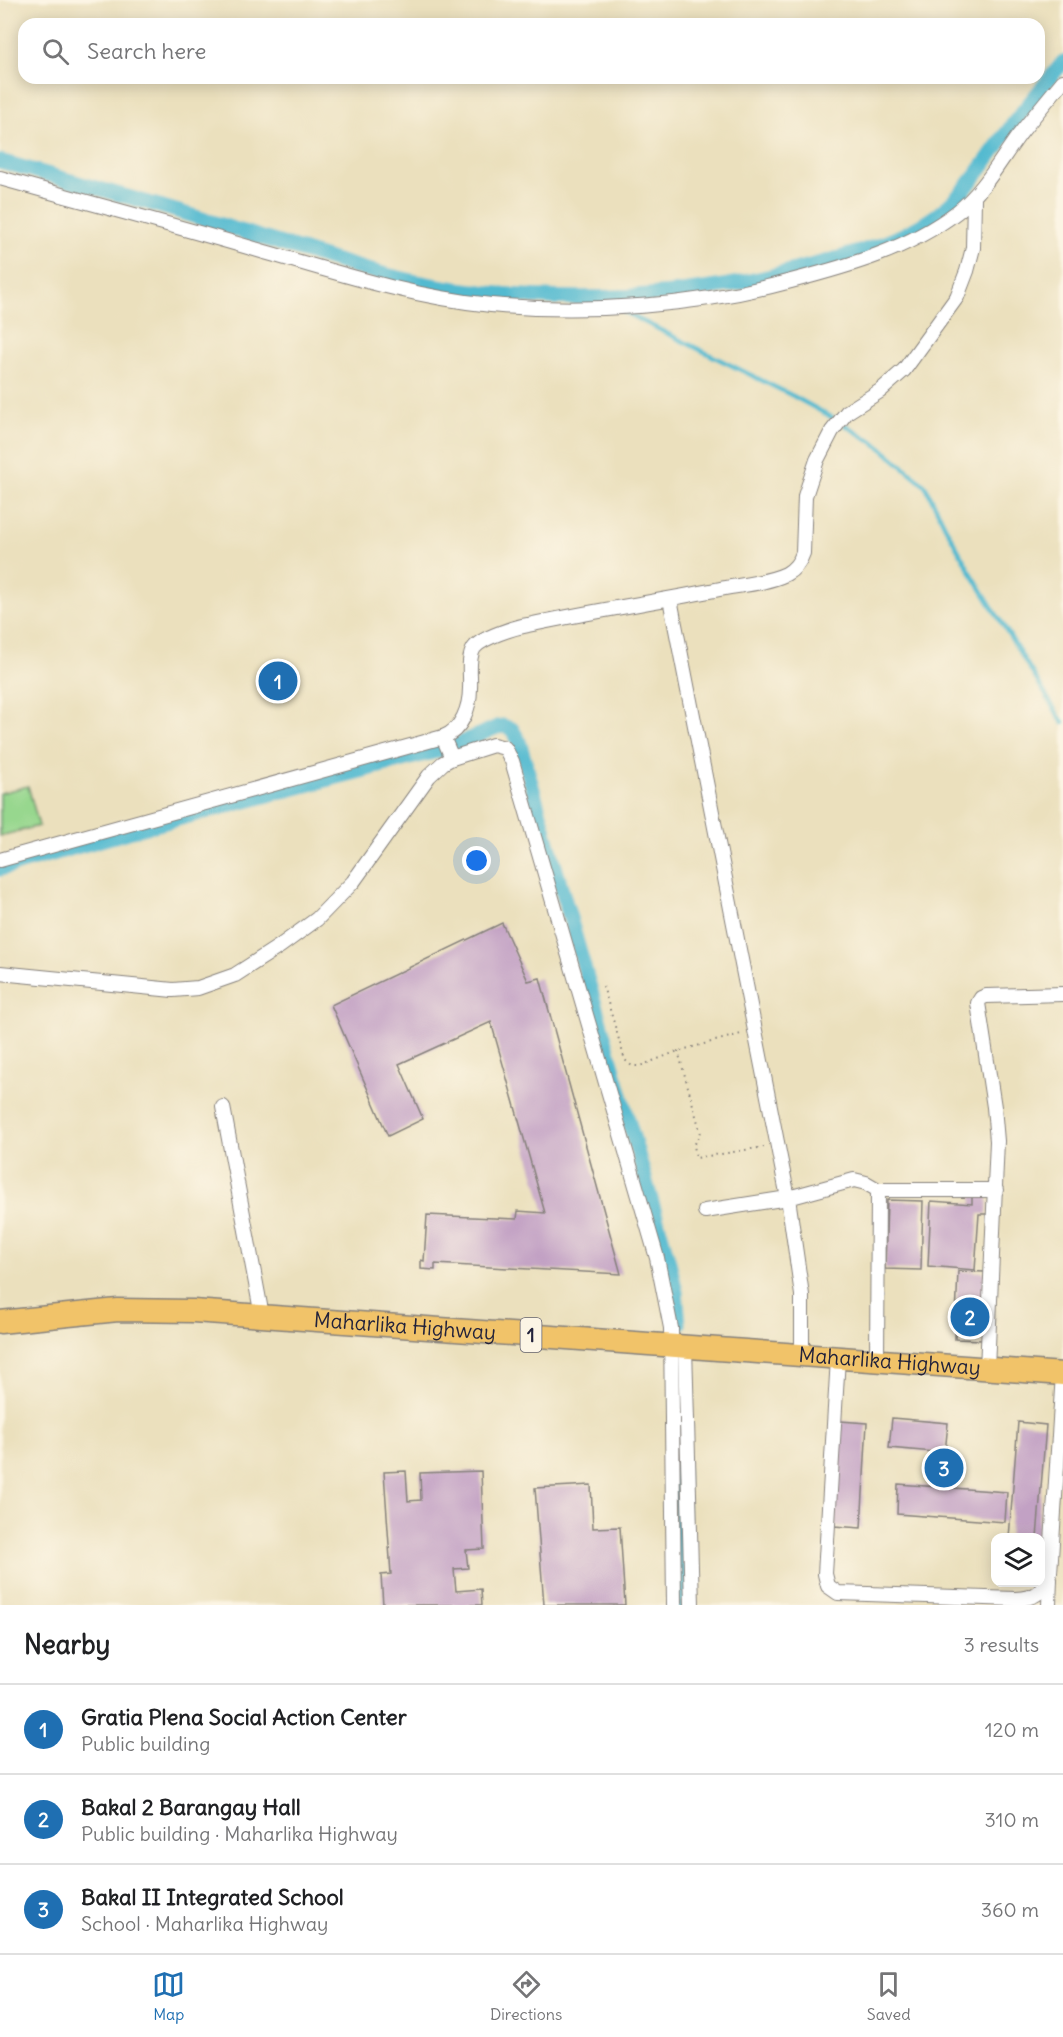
<!DOCTYPE html>
<html lang="en">
<head>
<meta charset="utf-8">
<style>
  :root { --surface:#fff; --page:#f2f2f2; --text:#202124; --muted:#757577; --line:#e0e0e0; --accent:#1f6fb2 }
  body { margin:0; font-family:Delius,sans-serif; background:var(--page); color:var(--text) }
  .controls { position:absolute; right:18px; bottom:18px; display:grid; overflow:hidden; border-radius:12px; box-shadow:0 3px 15px #0003 }
  .controls button { width:54px; height:54px; display:grid; place-items:center; padding:0; border:0; border-bottom:2px solid var(--line); background:var(--surface); color:var(--text); font:30px sans-serif }
  .you { position:absolute; left:477px; top:861px; width:21px; height:21px; margin:-15px; border:4px solid #fff; border-radius:50%; background:#1a73e8; box-shadow:0 0 0 9px #1a73e833 }
  .badge { display:grid; place-items:center; width:39px; height:39px; border-radius:50%; background:var(--accent); color:#fff; font-size:20px; font-weight:700 }
  .pin { position:absolute; translate:-50% -50%; border:3px solid #fff; box-shadow:0 2px 6px #0006 }
  .list { margin:0; padding:0; list-style:none }
  h2 { display:flex; justify-content:space-between; align-items:center; height:78px; margin:0; padding:0 24px; font-size:26px }
  h2 small { font-size:20px; font-weight:400; color:var(--muted) }
  .list li { display:grid; grid-template-columns:39px 1fr auto; gap:18px; align-items:center; box-sizing:border-box; height:90px; padding:0 24px; border-top:2px solid var(--line) }
  .list b { display:block; font-size:22px; white-space:nowrap }
  .list p { margin:0; font-size:20px; white-space:nowrap; color:var(--muted) }
  .list em { font-size:20px; font-style:normal; color:var(--muted) }
  .icon { flex:none; width:33px; height:33px; fill:none; stroke:currentColor; stroke-width:2; stroke-linecap:round; stroke-linejoin:round }
  .map { position:relative; flex:none; width:1063px; height:1605px; overflow:hidden }
  .search { position:absolute; background:var(--surface); box-shadow:0 3px 15px #0003; left:18px; right:18px; top:18px; height:66px; display:flex; align-items:center; gap:15px; box-sizing:border-box; padding:0 21px; border-radius:18px; color:var(--muted); font-size:22px }
  .sheet { height:348px; background:var(--surface) }
  nav { display:flex; justify-content:space-around; align-items:center; box-sizing:border-box; height:84px; border-top:2px solid var(--line); background:var(--surface); font-size:16px; color:var(--muted) }
  nav a { display:grid; justify-items:center; gap:3px }
  nav .on { color:var(--accent) }
  .map>svg:first-child { display:block }
  .green { fill:#97d78e; stroke:#5c7c64; stroke-width:1.5 }
  .lines { fill:none; stroke-linecap:round; stroke-linejoin:round }
  .stream { stroke:#52bad0; stroke-width:4.5 }
  .canal { stroke:#52bad0; stroke-width:15 }
  .building { fill:#c2a1c4 }
  .minor-casing { stroke:#86817c; stroke-width:16 }
  .trunk-casing { stroke:#86817c; stroke-width:25 }
  .path { stroke:#86817c; stroke-width:2; stroke-dasharray:1.5 4.5; stroke-linecap:butt }
  .minor { stroke:#fff; stroke-width:14 }
  .trunk { stroke:#f1c369; stroke-width:22 }
  .labels { text-anchor:middle; stroke-width:5; stroke-linejoin:round; paint-order:stroke }
  .shield { fill:#fcf5e5; stroke:#63616e; stroke-width:1.5 }
  .shield-label { font-size:20px; font-weight:bold; fill:#22223b }
  .street-label { font-size:21px; fill:#22223b; stroke:#fcf5e5 }
</style>
</head>
<body>
<div class="map">
<svg width="1063" height="1605" viewBox="0 0 1063 1605">
  <rect width="100%" height="100%" fill="#fcf5e5"/>
  <filter id="ink" filterUnits="userSpaceOnUse"><feTurbulence type="fractalNoise" baseFrequency=".0167" numOctaves="2"/><feDisplacementMap in="SourceGraphic" scale="12" xChannelSelector="R" yChannelSelector="G"/><feConvolveMatrix kernelMatrix="1 2 1 2 8 2 1 2 1" color-interpolation-filters="sRGB"/></filter>
  <filter id="wash" filterUnits="userSpaceOnUse"><feTurbulence type="fractalNoise" baseFrequency=".008" numOctaves="4" result="noise"/><feDisplacementMap in="SourceGraphic" scale="24" xChannelSelector="R" yChannelSelector="G"/><feGaussianBlur stdDeviation="1.35" result="paint"/><feColorMatrix in="noise" values="0 0 0 0 0 0 0 0 0 0 0 0 0 0 0 0 0 1.4 0 .05"/><feComposite in="paint" operator="in"/></filter>
  <g filter="url(#wash)">
    <rect width="100%" height="100%" fill="#ebe0bd"/>
    <!-- green -->
    <path class="green" d="M28,786l11,40 -39,10v-43z"/>
    <g class="lines">
      <!-- stream -->
      <g class="stream">
        <path d="M624,312l169,84 40,22"/>
        <path d="M845,425l34,21 46,39 20,41 25,45 93,152"/>
      </g>
      <!-- canal -->
      <g class="canal">
        <path d="M0,161c77,22 155,42 231,67 75,23 148,50 226,61 109,16 232,10 338,-19 49,-13 105,-26 146,-58 28,-22 46,-53 67,-81 17,-24 37,-46 55,-69"/>
        <path d="M454,746l43,-19 6,-1 9,3 7,12 149,517 8,34 3,32"/>
        <path d="M0,869l135,-39 306,-80"/>
        <path d="M678,1370l5,235"/>
      </g>
    </g>
    <g id="blocks">
      <!-- building -->
      <g class="building">
        <path d="M502,923l26,58 12,-3 81,296 -186,-10v6l-14,-1v-9l3,1 3,-46 90,4 1,-8 27,2 -54,-191 -92,42 24,55 -35,17 -57,-131z"/>
        <path d="M972,1195h16l-1,19h-8l-4,56 -47,-4 3,-65 41,3z"/>
        <path d="M887,1200l36,1 -2,69 -36,-1z"/>
        <path d="M958,1271l27,1 -3,68 -27,-1z"/>
        <path d="M892,1418l56,5 -3,30 -56,-5z"/>
        <path d="M840,1421l27,2 -6,105 -27,-2z"/>
        <path d="M1018,1422l28,3 -9,113h-28z"/>
        <path d="M406,1471l2,30 13,-1 -1,-27 61,-2 3,78 -18,1 2,18 -14,1 2,22 25,-2 1,16h-99l-2,-30 10,-1 -7,-102z"/>
        <path d="M898,1484l109,8 -2,30 -108,-8z"/>
        <path d="M591,1485l2,43 27,-1 5,78h-81l-9,-117z"/>
      </g>
    </g>
  </g>
  <g filter="url(#ink)">
    <use href="#blocks" fill-opacity="0" stroke="#86817c" stroke-width="1.5"/>
    <g class="lines">
      <defs>
        <g id="minor">
          <path d="M0,178c86,24 173,47 258,72 77,22 153,47 233,55 95,9 208,1 300,-24 58,-15 118,-32 166,-69 27,-21 42,-50 62,-77 14,-18 29,-36 44,-54"/>
          <path d="M670,599l118,599 14,97v60"/>
          <path d="M443,737c19,-7 27,-30 27,-49 1,-12 -3,-29 4,-40 7,-10 41,-21 54,-23 63,-14 128,-23 192,-36 21,-4 47,-6 66,-15 9,-5 14,-12 17,-21l2,-57 12,-36 15,-29 15,-19 33,-21 24,-21 53,-73 10,-26 6,-23 1,-50"/>
          <path d="M0,860l443,-123 9,21 41,-13 12,3 7,13 145,497 14,70 3,277"/>
          <path d="M0,973l173,17 25,-2 37,-13 45,-29 37,-27 36,-37 76,-106 14,-13 9,-5"/>
          <path d="M223,1107l39,209"/>
          <path d="M705,1211l83,-13 66,-18 12,3 12,7h118"/>
          <path d="M685,1347l7,258"/>
          <path d="M838,1358l-13,216 3,12 10,7 177,6c22,-1 27,-6 35,-26l13,-199"/>
          <path d="M877,1361l1,-171"/>
          <path d="M987,1369l10,-228 -3,-34 -16,-104 3,-5 5,-2 77,-2"/>
          <path d="M1049,1605l1,-26"/>
        </g>
        <g id="trunk">
          <path id="s1" d="M0,1322l118,-12 75,1 870,63"/>
        </g>
      </defs>
      <!-- minor casing -->
      <use href="#minor" class="minor-casing"/>
      <!-- trunk casing -->
      <use href="#trunk" class="trunk-casing"/>
      <!-- path -->
      <g class="path">
        <path d="M603,986l22,74 7,6h8l38,-15 63,-17"/>
        <path d="M678,1051l23,83 -7,11 2,13 68,-11"/>
      </g>
      <!-- minor -->
      <use href="#minor" class="minor"/>
      <!-- trunk -->
      <use href="#trunk" class="trunk"/>
    </g>
  </g>
  <g class="labels">
    <!-- shield labels -->
    <rect class="shield" x="520.5" y="1318" width="21" height="34" rx="4.5"/>
    <g class="shield-label">
      <text x="531" y="1342">1</text>
    </g>
    <!-- street labels -->
    <g class="street-label">
      <text dy="7" stroke="none"><textPath href="#s1" startOffset="406">Maharlika Highway</textPath></text>
      <text dy="7" stroke="none"><textPath href="#s1" startOffset="892">Maharlika Highway</textPath></text>
    </g>
  </g>
</svg>
<div class="controls">
<button><svg class="icon" aria-label="layers" viewBox="0 0 24 24"><path d="M12 4l9 5-9 5-9-5zM3 14l9 5 9-5"/></svg></button>
</div>
<div class="you"></div>
<div class="pin badge" style="left:278px;top:681px">1</div>
<div class="pin badge" style="left:970px;top:1317px">2</div>
<div class="pin badge" style="left:944px;top:1468px">3</div>
<div class="search"><svg class="icon" aria-label="search" viewBox="0 0 24 24"><circle cx="10" cy="10" r="6"/><path d="M15 15l6 6"/></svg>Search here</div>
</div>
<section class="sheet">
<h2>Nearby<small>3 results</small></h2>
<ul class="list">
<li><span class="badge">1</span><div><b>Gratia Plena Social Action Center</b><p>Public building</p></div><em>120 m</em></li>
<li><span class="badge">2</span><div><b>Bakal 2 Barangay Hall</b><p>Public building · Maharlika Highway</p></div><em>310 m</em></li>
<li><span class="badge">3</span><div><b>Bakal II Integrated School</b><p>School · Maharlika Highway</p></div><em>360 m</em></li>
</ul>
</section>
<nav>
<a class="on"><svg class="icon" aria-label="map" viewBox="0 0 24 24"><path d="M3 6l6-2 6 2 6-2v14l-6 2-6-2-6 2zM9 4v14M15 6v14"/></svg>Map</a>
<a><svg class="icon" aria-label="directions" viewBox="0 0 24 24"><path d="M12 3l9 9-9 9-9-9zM9 14v-3h6M13 9l2 2-2 2"/></svg>Directions</a>
<a><svg class="icon" aria-label="saved" viewBox="0 0 24 24"><path d="M7 4h10v16l-5-4-5 4z"/></svg>Saved</a>
</nav>
</body>
</html>
